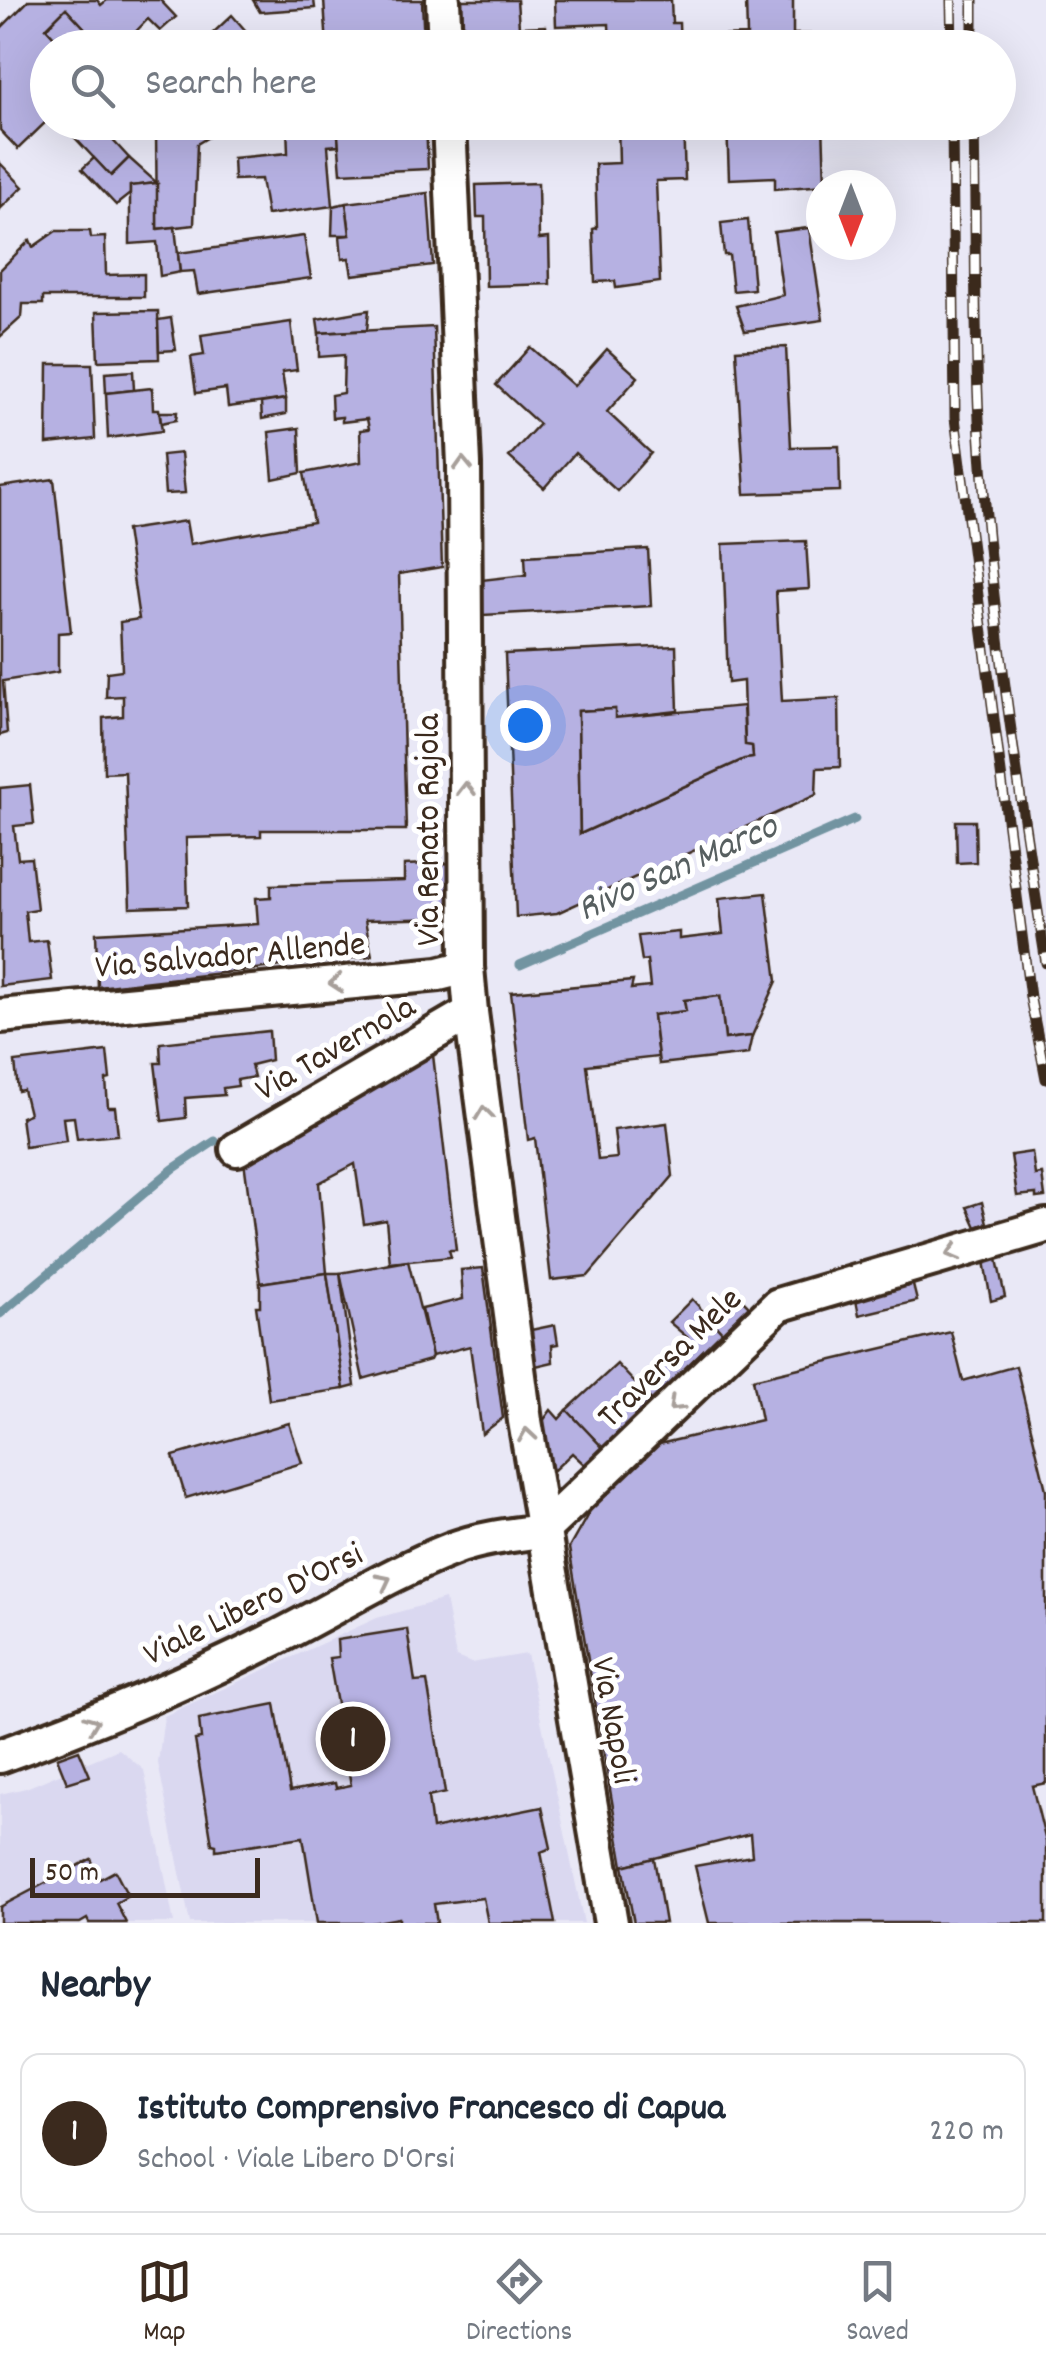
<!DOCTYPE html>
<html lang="en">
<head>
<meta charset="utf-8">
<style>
  :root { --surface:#fff; --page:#f6f6f7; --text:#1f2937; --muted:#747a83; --line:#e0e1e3; --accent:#3b2a1e }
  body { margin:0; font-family:Dekko,sans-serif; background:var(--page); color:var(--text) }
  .compass { position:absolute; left:806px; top:170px; width:90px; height:90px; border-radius:50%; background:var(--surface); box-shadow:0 10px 40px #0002; rotate:180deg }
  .scale { position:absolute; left:30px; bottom:25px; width:230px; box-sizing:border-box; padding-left:10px; border:5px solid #3b2a1e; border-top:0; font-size:28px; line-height:35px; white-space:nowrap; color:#3b2a1e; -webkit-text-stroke:8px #fff; paint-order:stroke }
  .you { position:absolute; left:525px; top:725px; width:35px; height:35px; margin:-25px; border:8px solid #fff; border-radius:50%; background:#1a73e8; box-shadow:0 0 0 15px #1a73e833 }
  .badge { display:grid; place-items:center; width:65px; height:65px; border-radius:50%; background:var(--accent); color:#fff; font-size:32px; font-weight:700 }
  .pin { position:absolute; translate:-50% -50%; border:5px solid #fff; box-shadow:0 2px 10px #0006 }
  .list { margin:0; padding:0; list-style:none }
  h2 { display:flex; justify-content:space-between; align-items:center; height:130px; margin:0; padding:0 40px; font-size:42px }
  h2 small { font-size:32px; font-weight:400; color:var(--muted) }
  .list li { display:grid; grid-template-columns:65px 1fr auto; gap:30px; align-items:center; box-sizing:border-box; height:160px; margin:0 20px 20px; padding:0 20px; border:2px solid var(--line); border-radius:20px }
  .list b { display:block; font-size:38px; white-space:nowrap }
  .list p { margin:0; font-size:32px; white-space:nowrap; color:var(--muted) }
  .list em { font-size:32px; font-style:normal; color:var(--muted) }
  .icon { flex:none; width:55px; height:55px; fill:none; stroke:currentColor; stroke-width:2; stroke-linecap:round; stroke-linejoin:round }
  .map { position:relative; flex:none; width:1046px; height:1923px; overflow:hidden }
  .search { position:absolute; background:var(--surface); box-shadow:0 10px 40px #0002; left:30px; right:30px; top:30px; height:110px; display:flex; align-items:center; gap:25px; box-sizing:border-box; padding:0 35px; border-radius:55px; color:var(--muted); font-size:38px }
  .sheet { height:310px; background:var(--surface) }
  nav { display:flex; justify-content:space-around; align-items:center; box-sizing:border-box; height:140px; border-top:2px solid var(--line); background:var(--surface); font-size:28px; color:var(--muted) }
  nav a { display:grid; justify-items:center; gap:5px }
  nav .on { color:var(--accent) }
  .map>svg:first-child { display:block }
  .built { fill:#dad8f0 }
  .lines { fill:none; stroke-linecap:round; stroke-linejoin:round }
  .stream { stroke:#7294a1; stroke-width:9 }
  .building { fill:#b6b1e2; stroke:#3b2a1e; stroke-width:2.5 }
  .minor-casing { stroke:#3b2a1e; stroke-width:40 }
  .minor { stroke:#fff; stroke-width:32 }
  .rail-casing { stroke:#3b2a1e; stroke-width:11 }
  .rail { stroke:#fff; stroke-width:8; stroke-dasharray:22; stroke-linecap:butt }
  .oneway { stroke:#a79f9a }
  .labels { text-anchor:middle; stroke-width:10; stroke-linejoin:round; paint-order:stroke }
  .street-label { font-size:35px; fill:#3b2a1e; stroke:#fff }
  .water-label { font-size:38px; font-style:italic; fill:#575f60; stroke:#fff }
</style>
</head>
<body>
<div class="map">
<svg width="1046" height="1923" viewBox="0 0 1046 1923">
  <rect width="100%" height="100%" fill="#e9e8f6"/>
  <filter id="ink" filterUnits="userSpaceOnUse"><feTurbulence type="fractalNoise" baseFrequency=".01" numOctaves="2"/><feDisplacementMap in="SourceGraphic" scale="20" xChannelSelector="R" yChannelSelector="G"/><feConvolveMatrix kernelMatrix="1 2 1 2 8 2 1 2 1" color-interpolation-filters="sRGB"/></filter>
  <g filter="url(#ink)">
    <!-- built -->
    <g class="built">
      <path d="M445,1599l11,58 15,6 56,-9 57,269h-394l-32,-160 6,-47 213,-98z"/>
      <path d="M119,1749l25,21 30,153h-174v-129l26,-6z"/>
    </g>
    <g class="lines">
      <!-- stream -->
      <g class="stream">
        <path d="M520,965l335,-146"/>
        <path d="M0,1314l173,-145 42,-28"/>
      </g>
    </g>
    <!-- building -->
    <g class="building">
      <path d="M29,0h68l4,5 6,-5h53l16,17 -16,14 -12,-12 -28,29h-17l-37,-40 -20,20 18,20h-16v72l-30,29 -18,-19v-101z"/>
      <path d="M253,0h61l1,8 -55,4z"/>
      <path d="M324,0h98l2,46 -97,2z"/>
      <path d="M462,0h55l2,27 27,-1 1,22h-83z"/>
      <path d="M555,0h116l1,23h7l1,25h-70l-1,-24 -53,2z"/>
      <path d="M746,0h47v34h27l1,14h-102v-12l28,-1z"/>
      <path d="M66,8l37,40h-39l-18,-20z"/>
      <path d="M232,15l21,24 43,-1 1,10h-100z"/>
      <path d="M60,122h36l33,36 -18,18z"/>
      <path d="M165,122h68l-36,22 -3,81 -37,4 -1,-98z"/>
      <path d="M290,122l47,1 2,22 -11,1 5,60 -66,9 -6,-36 -27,1 -1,-22 55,-5 -1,-28z"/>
      <path d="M327,122h99l2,47 -87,4 -4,-50z"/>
      <path d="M618,122h65l2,58 -29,1 4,101 -44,6 -1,-7 -20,1 -2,-53 4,-1 -2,-64 24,-1z"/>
      <path d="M727,122h96l2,63 -50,4v-12l-46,2z"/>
      <path d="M94,158l17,18 18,-18 28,25 -27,3v8l-14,11 -34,-36z"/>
      <path d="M0,163l23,24 -23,22z"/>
      <path d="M157,183v46l18,-2 5,45 -20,4 -3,-34 -27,2v-58z"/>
      <path d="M538,183l1,56 10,-1 1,46 -64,2 -1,-69h-8l-1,-32z"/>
      <path d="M428,193l5,72 -81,10 -3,-17 -7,1 -2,-23 10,-1 -4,-32z"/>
      <path d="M346,203l4,32h-18l1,-29z"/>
      <path d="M748,220l6,69 -21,2 -4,-36h-5l-3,-32z"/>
      <path d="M809,228l14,92 -78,11 -9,-25 47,-11 -9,-63z"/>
      <path d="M56,231h34l1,7 14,-1 1,38 38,-1v23h-101v7h-20l-1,13 -22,20v-67l30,-30 3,7z"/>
      <path d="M304,236l7,42 -113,16 -4,-23 -14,1 -2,-19z"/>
      <path d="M369,310l-2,20 -48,3 -2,-14z"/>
      <path d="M158,311l1,48 -61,2 -2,-49z"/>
      <path d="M171,318l5,32 -17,1 -1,-31z"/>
      <path d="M291,322l6,48 -15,2 4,27 -58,8 -2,-18 -30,4 -5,-36 13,-2 -3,-20z"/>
      <path d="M434,327l8,240 -43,7 7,256h-145v6l-75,2 2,68 -58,2 -5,-136 -21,1 -1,-55 20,-2v-20l-17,1 1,-25 15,-2 -2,-48 19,-3 -13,-89 60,-9 4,23 123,-22 -9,-49 57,-11 -1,-32 9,-1 -2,-10 -25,3v-5l-10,1 -1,-23 12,-2 1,-38 -25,2v-24z"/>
      <path d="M530,347l44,39 33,-37 31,28 -31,35 44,41 -34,38 -42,-38 -31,35 -35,-31 30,-33 -43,-39z"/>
      <path d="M786,347l5,100 48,-1 1,45 -95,3 -9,-144z"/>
      <path d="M48,364h44l3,75 -48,5z"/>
      <path d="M133,371l1,19 -28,3 -1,-20z"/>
      <path d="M152,388l1,21h6l3,22 -54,7 -2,-45z"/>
      <path d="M286,399v15l-24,5 -1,-16z"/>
      <path d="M160,412h17l-1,8 -15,3z"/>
      <path d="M299,428l2,45 -28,6 -4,-47z"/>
      <path d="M181,453l4,40 -20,1 -3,-39z"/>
      <path d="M54,479l17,153 -13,1v39l-55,9 4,52 -7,2v-248z"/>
      <path d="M806,541l3,48 -33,2 6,110 57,-3 1,69 -23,1 -1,27 -259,118 -41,4 -11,-263 171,-8 2,65 -63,7v-9l-37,2 2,123 164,-75 9,-1 -1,-12 -7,-1 -2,-64 -15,2 -5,-139z"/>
      <path d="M648,549l3,57 -168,9 -2,-35 45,-5 -1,-19z"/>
      <path d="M743,706l2,39 7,1 1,12 -9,1 -164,75 -2,-123 37,-2v9z"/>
      <path d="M30,785l4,39 -20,2 4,33 13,-1 6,51 -12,2 3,31 19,-2 5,40 -52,6v-198z"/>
      <path d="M956,821h19l1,41 -19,1z"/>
      <path d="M453,863l-2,55 -86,2 7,36 -274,31 -2,-54 162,-9 -2,-26 15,-1v-12l133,-4v-16z"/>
      <path d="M766,893l11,88 -25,55 -27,3 -5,-43 -36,4 2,11 -33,4 5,42 -71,8 11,95 19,-2 -3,-28 53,-7 6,53 -85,100 -37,4 -16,-142 -7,2 -17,-148 122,-11 -2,8 19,-2 -3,-27 -5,1 -4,-25 41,-4v7l44,-5 -4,-36z"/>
      <path d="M720,996l5,43 27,-3 -4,18 -89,10 -6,-49 33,-4 -2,-11z"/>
      <path d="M269,1031l2,29 -20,5 3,12 -17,3 1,6 -15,2 1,7 -39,3 1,20 -24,3 -7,-58h6l-1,-20z"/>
      <path d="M107,1051l3,28 -4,1 2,27h7l3,28 -41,4 -3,-22 -11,1 3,23 -41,6 -4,-30 8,-3 -6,-24 -5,1 -3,-29z"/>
      <path d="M433,1055l23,195h-7l2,7 -61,6 -4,-43 -22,4 -9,-60 -36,19 8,90 -67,10 -16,-122 157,-100z"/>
      <path d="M1032,1152l3,23 7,-1 3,23 -9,1v-4l-19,2 -6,-41z"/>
      <path d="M982,1202l5,21 -11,4 -9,-20z"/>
      <path d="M997,1259l8,38 -14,4 -7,-40z"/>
      <path d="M408,1261l24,95 -2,4 -67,19 -23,-106z"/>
      <path d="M483,1268l20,150 -21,16 -12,-88 -38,10 -10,-47 41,-10 -2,-29z"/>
      <path d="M327,1273l17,116 -75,11 -13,-94h4v-23z"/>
      <path d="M327,1273h13l15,113 -11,3z"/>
      <path d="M911,1277l6,24 -58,14 -5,-25z"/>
      <path d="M732,1289l17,17 -27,26 -16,-16z"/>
      <path d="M692,1299l30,33 -70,69 -14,-15 50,-48 -19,-16z"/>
      <path d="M555,1325l3,19 -6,1 1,17 -17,4 -5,-36z"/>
      <path d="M951,1332l12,49 53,-15 30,124v293l-14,3 14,56v81h-337l-14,-57 57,-10 -2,-22 -127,32 -54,-318 26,-46 56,-56 110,-26 -8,-41z"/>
      <path d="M617,1364l35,37 -49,47 -36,-38z"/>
      <path d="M551,1410l8,9 8,-9 36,38 -17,18 -14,-13 -19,18 -13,-46z"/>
      <path d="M289,1423l13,40 -116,35 -13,-42z"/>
      <path d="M407,1629l8,53 12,-1 18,112 -17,4 4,32 110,-22 9,41 -10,4 14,71h-67l-5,-25 -49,6 3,19h-38v-5l-28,5h-54l-14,-86 -87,13v-5l-4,-1 -17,-104 6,-1 -2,-20 76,-15 15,87 45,-8 1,5 15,-3 -22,-127 9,-1 -1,-17z"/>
      <path d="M79,1750l11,26 -23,7 -10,-25z"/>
      <path d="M654,1858l11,65h-31l-11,-57z"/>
      <path d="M91,1859l9,20 15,-8 13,25 -12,7 10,20h-37l-2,-4 -7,4h-80v-16z"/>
    </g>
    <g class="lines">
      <defs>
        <g id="minor">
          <path d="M443,0l2,48"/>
          <path d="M449,122l15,343 3,502 4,45 54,409 86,502"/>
          <path d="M0,1016l439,-42 28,-7"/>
          <path d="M237,1149l234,-137"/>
          <path d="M542,1531l236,-226 268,-79"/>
          <path d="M0,1756c92,-33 180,-70 268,-114 61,-30 120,-68 184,-93 29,-11 60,-14 90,-18"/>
        </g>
      </defs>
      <!-- minor casing -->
      <use href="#minor" class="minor-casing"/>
      <!-- minor -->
      <use href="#minor" class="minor"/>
      <defs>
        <g id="rail">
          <path d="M951,0l1,48"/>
          <path d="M973,0v48"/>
          <path d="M952,122l3,296 75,579 16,82"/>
          <path d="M974,122c2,99 0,199 5,297 10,182 39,364 67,544"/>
        </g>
      </defs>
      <!-- rail casing -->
      <use href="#rail" class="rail-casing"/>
      <!-- rail -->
      <use href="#rail" class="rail"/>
    </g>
    <!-- one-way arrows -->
    <defs><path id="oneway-chevron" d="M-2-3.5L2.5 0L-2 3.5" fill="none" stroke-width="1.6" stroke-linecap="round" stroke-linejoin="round" transform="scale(2.5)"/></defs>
    <g class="oneway">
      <use href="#oneway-chevron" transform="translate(463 464) rotate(-92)"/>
      <use href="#oneway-chevron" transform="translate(466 789) rotate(-90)"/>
      <use href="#oneway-chevron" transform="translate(336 983) rotate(175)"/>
      <use href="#oneway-chevron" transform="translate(484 1113) rotate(-97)"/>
      <use href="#oneway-chevron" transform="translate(953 1253) rotate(164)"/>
      <use href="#oneway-chevron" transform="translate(675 1405) rotate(136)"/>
      <use href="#oneway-chevron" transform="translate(527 1435) rotate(-99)"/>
      <use href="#oneway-chevron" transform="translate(384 1581) rotate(-27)"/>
      <use href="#oneway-chevron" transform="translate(92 1723) rotate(-21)"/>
    </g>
  </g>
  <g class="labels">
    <!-- street labels -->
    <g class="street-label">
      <text transform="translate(426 830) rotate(-90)" y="12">Via Renato Rajola</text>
      <text transform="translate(230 953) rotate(-5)" y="12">Via Salvador Allende</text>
      <text transform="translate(334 1046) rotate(-30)" y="12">Via Tavernola</text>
      <text transform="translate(668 1356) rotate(-44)" y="12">Traversa Mele</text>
      <text transform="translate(252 1602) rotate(-26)" y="12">Viale Libero D'Orsi</text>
      <text transform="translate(616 1720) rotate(80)" y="12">Via Napoli</text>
    </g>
    <!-- water labels -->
    <g class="water-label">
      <text transform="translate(676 865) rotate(-24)" y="13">Rivo San Marco</text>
    </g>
  </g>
</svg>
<svg class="compass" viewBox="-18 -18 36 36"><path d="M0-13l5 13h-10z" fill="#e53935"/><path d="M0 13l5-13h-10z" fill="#747a83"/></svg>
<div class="scale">50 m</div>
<div class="you"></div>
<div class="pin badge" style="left:353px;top:1739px">1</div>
<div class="search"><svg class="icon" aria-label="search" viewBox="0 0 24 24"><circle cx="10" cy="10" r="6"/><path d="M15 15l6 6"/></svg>Search here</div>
</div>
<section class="sheet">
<h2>Nearby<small></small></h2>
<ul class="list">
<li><span class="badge">1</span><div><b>Istituto Comprensivo Francesco di Capua</b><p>School · Viale Libero D'Orsi</p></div><em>220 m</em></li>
</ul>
</section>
<nav>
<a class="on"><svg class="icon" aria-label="map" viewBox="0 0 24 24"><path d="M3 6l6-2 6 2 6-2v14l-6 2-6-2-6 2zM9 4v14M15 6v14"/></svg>Map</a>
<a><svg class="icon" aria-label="directions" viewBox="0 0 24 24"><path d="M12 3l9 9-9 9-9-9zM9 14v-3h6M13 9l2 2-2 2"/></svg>Directions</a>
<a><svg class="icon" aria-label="saved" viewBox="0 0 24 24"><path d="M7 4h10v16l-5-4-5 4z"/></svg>Saved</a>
</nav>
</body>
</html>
